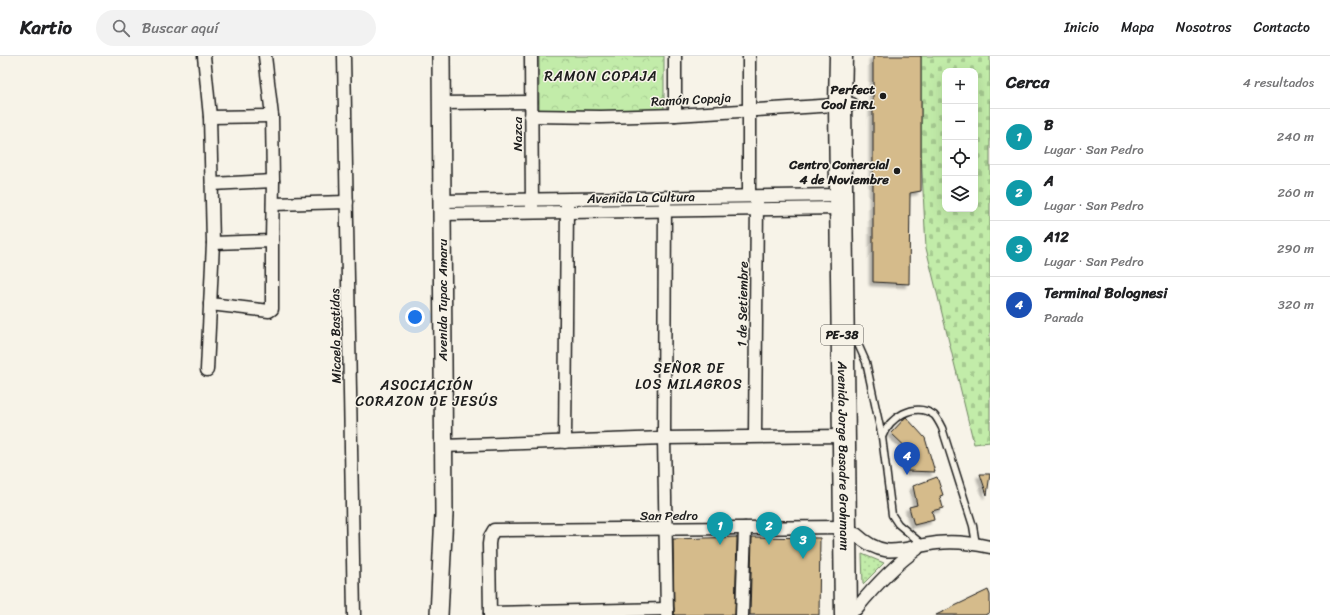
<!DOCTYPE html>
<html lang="es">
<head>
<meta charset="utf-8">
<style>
  :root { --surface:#fff; --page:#f2f2f2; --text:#202124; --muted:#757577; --line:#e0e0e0; --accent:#1a73e8 }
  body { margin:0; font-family:Sriracha,sans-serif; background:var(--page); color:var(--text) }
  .controls { position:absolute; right:12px; top:12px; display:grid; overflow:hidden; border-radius:8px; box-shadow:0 4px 16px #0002 }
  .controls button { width:36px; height:36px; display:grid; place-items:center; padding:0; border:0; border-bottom:1px solid var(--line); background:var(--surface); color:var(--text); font:20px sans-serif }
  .you { position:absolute; left:415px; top:261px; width:14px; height:14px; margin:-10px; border:3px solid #fff; border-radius:50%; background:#1a73e8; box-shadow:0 0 0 6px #1a73e833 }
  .badge { display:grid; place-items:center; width:26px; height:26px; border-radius:50%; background:var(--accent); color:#fff; font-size:13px; font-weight:700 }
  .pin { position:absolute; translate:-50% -33px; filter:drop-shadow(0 1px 2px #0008) }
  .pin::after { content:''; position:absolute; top:21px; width:14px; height:12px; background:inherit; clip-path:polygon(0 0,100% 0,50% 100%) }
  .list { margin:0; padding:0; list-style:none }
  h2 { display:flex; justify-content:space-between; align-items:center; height:52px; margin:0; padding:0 16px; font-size:17px }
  h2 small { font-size:13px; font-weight:400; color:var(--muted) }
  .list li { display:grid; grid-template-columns:26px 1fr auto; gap:12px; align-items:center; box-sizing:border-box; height:56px; padding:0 16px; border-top:1px solid var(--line) }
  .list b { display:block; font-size:15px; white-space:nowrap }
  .list p { margin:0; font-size:13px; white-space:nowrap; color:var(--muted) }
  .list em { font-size:13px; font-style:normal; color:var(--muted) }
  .icon { flex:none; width:22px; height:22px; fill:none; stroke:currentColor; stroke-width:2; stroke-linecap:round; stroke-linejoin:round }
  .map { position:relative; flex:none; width:990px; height:559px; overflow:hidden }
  header { display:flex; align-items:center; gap:24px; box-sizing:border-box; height:56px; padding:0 20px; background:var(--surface); border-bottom:1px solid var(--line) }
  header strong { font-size:19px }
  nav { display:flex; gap:22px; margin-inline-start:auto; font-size:14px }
  .search { width:280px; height:36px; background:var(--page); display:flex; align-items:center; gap:10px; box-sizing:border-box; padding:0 14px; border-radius:22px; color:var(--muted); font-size:15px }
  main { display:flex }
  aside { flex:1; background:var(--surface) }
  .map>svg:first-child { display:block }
  .grass { fill:url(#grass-dots); stroke:#6f8462 }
  .forest { fill:url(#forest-crowns); stroke:#6f8462 }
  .cemetery { fill:url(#cemetery-stones); stroke:#6f8462; fill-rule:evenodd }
  .building { fill:#d5bb8b; stroke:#1c1c1c; filter:url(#shadow) }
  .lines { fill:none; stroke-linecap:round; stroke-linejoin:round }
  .lane-casing { stroke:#1c1c1c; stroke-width:9 }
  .street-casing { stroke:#1c1c1c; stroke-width:15 }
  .secondary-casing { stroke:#1c1c1c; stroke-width:20 }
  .highway-casing { stroke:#1c1c1c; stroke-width:25 }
  .lane { stroke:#f7f3e8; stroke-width:6 }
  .street { stroke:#f7f3e8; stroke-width:12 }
  .secondary { stroke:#f7f3e8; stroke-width:17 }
  .highway { stroke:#f7f3e8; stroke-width:22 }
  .poi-dot { fill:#1c1c1c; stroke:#f7f3e8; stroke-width:1.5 }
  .labels { text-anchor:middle; stroke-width:3; stroke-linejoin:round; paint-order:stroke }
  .shield { fill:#f7f3e8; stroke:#5e5c59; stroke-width:1 }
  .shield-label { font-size:12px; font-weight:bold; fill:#1c1c1c }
  .poi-label { font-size:13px; font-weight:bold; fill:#1c1c1c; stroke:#f7f3e8; text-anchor:end }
  .street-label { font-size:13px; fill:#1c1c1c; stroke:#f7f3e8 }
  .neighbourhood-label { font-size:14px; letter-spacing:1px; fill:#1c1c1c; stroke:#f7f3e8 }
</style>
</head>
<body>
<header>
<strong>Kartio</strong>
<div class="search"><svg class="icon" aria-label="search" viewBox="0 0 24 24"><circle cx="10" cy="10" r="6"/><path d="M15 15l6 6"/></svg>Buscar aquí</div>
<nav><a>Inicio</a><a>Mapa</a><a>Nosotros</a><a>Contacto</a></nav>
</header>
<main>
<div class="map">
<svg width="990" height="559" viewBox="0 0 990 559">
  <defs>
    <pattern id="grass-dots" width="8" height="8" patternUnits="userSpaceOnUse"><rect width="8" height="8" fill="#c2eca9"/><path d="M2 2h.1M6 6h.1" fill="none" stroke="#a6ca91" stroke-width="1.8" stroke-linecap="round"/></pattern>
    <pattern id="forest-crowns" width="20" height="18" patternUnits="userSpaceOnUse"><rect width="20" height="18" fill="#c2eca9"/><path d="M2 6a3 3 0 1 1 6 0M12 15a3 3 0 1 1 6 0" fill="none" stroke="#a6ca91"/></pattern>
    <pattern id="cemetery-stones" width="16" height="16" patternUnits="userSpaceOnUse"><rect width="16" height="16" fill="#c2eca9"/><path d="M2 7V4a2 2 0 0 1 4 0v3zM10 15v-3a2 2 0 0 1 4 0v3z" fill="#a6ca91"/></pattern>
    <filter id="shadow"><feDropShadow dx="-3.5" dy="3.5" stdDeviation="1" flood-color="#0004"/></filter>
  </defs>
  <rect width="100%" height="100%" fill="#f7f3e8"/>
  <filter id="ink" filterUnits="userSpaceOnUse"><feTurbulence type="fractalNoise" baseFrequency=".025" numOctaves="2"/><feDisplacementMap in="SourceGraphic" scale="8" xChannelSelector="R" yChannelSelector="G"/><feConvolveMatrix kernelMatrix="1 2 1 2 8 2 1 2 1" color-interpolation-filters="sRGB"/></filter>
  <g filter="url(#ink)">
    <!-- grass -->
    <path class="grass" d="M862,498l22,9 -21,21z"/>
    <!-- forest -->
    <path class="forest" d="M539,0h125v54l-2,3 -123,-2z"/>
    <!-- cemetery -->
    <path class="cemetery" d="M921,0h69v386l-16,2 -48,-196 -5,-96zM945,15h30v138h-30z"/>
    <!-- building -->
    <g class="building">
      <path d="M873,0h48v135l-11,2 -1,91 -36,-2z"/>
      <path d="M906,361l19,21 10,34 -28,-1 -5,-16 10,-2 -21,-20z"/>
      <path d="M980,418h10l-3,21z"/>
      <path d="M937,421l6,18 -3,1 3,12 -11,3 2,9 -20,5 -5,-18 8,-2 -4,-19z"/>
      <path d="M737,481l-2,78h-61l-1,-76z"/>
      <path d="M752,481l68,1 -1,77h-69z"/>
      <path d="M988,534l2,5v17l-5,3h-49z"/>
    </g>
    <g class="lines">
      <defs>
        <g id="lane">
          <path d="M854,279l12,27 16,75"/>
          <path d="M923,489l-25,-21 -6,-9 -10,-78c7,-19 32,-36 52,-22 3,3 6,9 8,13l31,98 3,18"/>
        </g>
        <g id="street">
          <path d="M204,0l6,61 3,126 -6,127"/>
          <path d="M344,0l10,559"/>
          <path d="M531,0l1,152"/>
          <path d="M675,0v59"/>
          <path d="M441,47l90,-1"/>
          <path d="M531,60l70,1 74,-2 177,-11"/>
          <path d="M210,61l62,-1"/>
          <path d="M212,128l61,-3"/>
          <path d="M749,140v-140"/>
          <path d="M665,141l-1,241 3,177"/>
          <path d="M442,145l399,-6"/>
          <path d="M273,148l74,-2"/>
          <path d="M442,158l399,-6"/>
          <path d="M213,187l59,-2"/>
          <path d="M210,248l59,7 3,-2v-68l1,-60 -1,-65 -7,-60"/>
          <path d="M755,380l2,-234"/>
          <path d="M565,386l2,-237"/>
          <path d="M443,390l221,-8 179,-2"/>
          <path d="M856,478c30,28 47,13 81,9 18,-2 35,0 53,4"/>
          <path d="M856,553c18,-22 37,-43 61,-60"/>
          <path d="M490,557l177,-4"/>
          <path d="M490,559l-1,-71 1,-7 4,-7 350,-3"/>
          <path d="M742,559l3,-87"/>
        </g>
        <path id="secondary" d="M439,559l5,-101 -3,-458"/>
        <g id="highway">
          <path id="s1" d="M841,0l-1,48 6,511"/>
        </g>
      </defs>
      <!-- lane casing -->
      <use href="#lane" class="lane-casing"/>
      <!-- street casing -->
      <use href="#street" class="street-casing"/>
      <!-- secondary casing -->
      <use href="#secondary" class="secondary-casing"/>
      <!-- highway casing -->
      <use href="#highway" class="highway-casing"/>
      <!-- lane -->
      <use href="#lane" class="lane"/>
      <!-- street -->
      <use href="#street" class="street"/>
      <!-- secondary -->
      <use href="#secondary" class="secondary"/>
      <!-- highway -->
      <use href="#highway" class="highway"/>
    </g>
  </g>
  <!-- markers -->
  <g class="poi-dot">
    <circle cx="883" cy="40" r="4"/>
    <circle cx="897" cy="115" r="4"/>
  </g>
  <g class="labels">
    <!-- shield labels -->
    <rect class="shield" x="821" y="269" width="42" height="20" rx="3"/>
    <g class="shield-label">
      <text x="842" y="283">PE-38</text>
    </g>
    <!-- poi labels -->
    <g class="poi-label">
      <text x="875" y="38">Perfect<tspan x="875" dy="15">Cool EIRL</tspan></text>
      <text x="889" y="113">Centro Comercial<tspan x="889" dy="15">4 de Noviembre</tspan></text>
    </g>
    <!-- street labels -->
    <g class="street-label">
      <text transform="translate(691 43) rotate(-3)" y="5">Ramón Copaja</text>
      <text transform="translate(517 78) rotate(-90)" y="5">Nazca</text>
      <text transform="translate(641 141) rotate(-1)" y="5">Avenida La Cultura</text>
      <text transform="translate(442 244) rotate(-90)" y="5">Avenida Tupac Amaru</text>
      <text transform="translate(742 248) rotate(-89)" y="5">1 de Setiembre</text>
      <text transform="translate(335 280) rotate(-91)" y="5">Micaela Bastidas</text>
      <text dy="5" stroke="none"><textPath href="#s1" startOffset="400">Avenida Jorge Basadre Grohmann</textPath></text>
      <text x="669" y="464">San Pedro</text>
    </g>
    <!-- neighbourhood labels -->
    <g class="neighbourhood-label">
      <text x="601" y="25">RAMON COPAJA</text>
      <text x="689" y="317">SEÑOR DE<tspan x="689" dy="16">LOS MILAGROS</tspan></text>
      <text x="427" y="334">ASOCIACIÓN<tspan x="427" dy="16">CORAZON DE JESÚS</tspan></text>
    </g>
  </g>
</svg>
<div class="controls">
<button>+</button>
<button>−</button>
<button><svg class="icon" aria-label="locate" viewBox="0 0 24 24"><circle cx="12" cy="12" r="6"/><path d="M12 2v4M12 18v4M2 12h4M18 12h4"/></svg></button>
<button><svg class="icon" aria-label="layers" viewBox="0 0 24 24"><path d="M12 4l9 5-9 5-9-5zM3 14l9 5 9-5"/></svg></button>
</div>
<div class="you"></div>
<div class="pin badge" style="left:720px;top:489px;background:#0f9aa8">1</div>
<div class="pin badge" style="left:769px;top:489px;background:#0f9aa8">2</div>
<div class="pin badge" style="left:803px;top:503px;background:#0f9aa8">3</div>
<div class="pin badge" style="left:907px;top:419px;background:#1a4fb4">4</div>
</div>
<aside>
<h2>Cerca<small>4 resultados</small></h2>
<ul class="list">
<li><span class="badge" style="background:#0f9aa8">1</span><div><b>B</b><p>Lugar · San Pedro</p></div><em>240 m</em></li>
<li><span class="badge" style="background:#0f9aa8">2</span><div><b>A</b><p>Lugar · San Pedro</p></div><em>260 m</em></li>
<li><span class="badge" style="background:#0f9aa8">3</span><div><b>A12</b><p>Lugar · San Pedro</p></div><em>290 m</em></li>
<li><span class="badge" style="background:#1a4fb4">4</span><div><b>Terminal Bolognesi</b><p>Parada</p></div><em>320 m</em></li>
</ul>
</aside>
</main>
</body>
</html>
